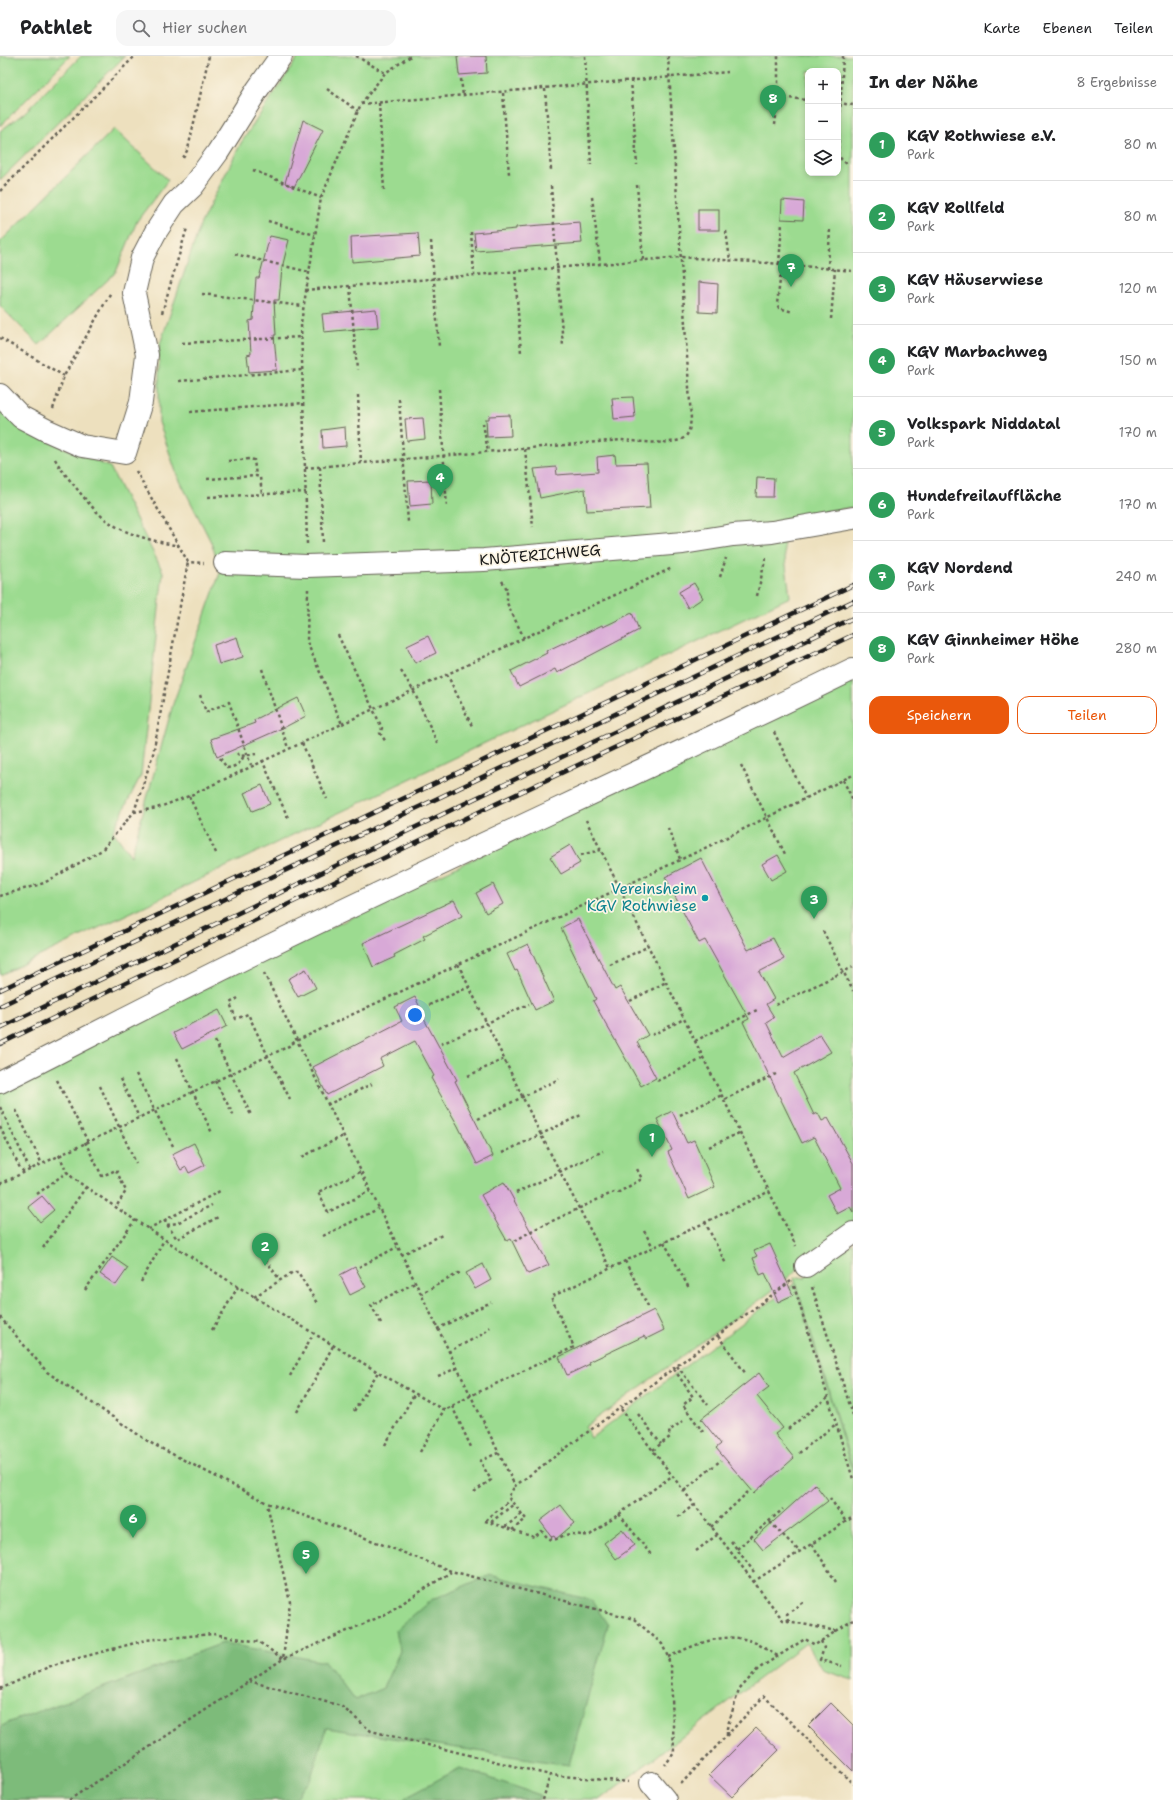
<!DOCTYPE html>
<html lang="de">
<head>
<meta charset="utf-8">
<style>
  :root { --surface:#fff; --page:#f6f6f6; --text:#202124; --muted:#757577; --line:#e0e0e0; --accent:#ea580c }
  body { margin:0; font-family:"Shantell Sans",sans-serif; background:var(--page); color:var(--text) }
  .controls { position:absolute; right:12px; top:12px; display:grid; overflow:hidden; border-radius:8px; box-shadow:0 2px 6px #0003 }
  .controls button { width:36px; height:36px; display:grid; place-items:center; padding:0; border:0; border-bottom:1px solid var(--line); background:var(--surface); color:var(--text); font:20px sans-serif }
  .you { position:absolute; left:415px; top:959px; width:14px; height:14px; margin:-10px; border:3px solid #fff; border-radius:50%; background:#1a73e8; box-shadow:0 0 0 6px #1a73e833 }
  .badge { display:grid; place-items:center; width:26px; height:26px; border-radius:50%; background:var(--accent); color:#fff; font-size:13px; font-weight:700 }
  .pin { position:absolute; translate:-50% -33px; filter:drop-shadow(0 1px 2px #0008) }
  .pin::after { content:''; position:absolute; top:21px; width:14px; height:12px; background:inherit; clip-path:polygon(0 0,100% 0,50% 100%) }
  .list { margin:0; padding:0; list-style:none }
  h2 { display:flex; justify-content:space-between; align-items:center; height:52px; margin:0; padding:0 16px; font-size:17px }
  h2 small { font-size:13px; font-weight:400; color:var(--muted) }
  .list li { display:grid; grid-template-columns:26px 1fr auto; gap:12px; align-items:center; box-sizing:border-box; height:72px; padding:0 16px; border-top:1px solid var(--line) }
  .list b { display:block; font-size:15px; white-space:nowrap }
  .list p { margin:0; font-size:13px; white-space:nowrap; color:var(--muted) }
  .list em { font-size:13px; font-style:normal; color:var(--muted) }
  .actions { display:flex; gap:8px; padding:12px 16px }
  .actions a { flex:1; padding:9px 0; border:1px solid var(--accent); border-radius:12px; text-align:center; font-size:14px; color:var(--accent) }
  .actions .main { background:var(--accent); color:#fff }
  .icon { flex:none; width:22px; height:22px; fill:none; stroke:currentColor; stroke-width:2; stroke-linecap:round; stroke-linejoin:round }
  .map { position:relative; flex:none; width:853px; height:1744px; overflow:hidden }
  header { display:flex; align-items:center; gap:24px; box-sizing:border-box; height:56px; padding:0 20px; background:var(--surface); border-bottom:1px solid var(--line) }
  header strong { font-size:19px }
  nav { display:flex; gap:22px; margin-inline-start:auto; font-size:14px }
  .search { width:280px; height:36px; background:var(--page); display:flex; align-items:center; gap:10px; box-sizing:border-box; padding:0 14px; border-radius:12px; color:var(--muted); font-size:15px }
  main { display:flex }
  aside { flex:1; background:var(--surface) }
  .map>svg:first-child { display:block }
  .green { fill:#9cdb90; stroke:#5c7c56; fill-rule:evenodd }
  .forest { fill:#7dbb7a; stroke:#4c6c4b }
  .building { fill:#d8a9d7 }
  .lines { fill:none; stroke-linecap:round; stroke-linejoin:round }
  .minor-casing { stroke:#656155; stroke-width:24 }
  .path { stroke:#656155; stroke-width:2.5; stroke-dasharray:3 3; stroke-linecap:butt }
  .minor { stroke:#fff; stroke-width:22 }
  .rail-casing { stroke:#1c1c1c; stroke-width:4.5 }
  .rail { stroke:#fcf5e5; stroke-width:3; stroke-dasharray:9; stroke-linecap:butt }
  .culture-dot { fill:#0f9aa8; stroke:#fcf5e5; stroke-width:1.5 }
  .labels { text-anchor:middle; stroke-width:3.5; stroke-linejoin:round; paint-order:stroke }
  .street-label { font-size:15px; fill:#1c1c1c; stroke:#fcf5e5 }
  .culture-label { font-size:15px; fill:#0d838f; stroke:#fcf5e5; text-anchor:end }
</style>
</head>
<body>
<header>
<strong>Pathlet</strong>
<div class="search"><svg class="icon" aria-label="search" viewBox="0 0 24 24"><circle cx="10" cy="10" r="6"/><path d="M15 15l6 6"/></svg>Hier suchen</div>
<nav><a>Karte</a><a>Ebenen</a><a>Teilen</a></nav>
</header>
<main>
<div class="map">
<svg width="853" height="1744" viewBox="0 0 853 1744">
  <rect width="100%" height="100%" fill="#fcf5e5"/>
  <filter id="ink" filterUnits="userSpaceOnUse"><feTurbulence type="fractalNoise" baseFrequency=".025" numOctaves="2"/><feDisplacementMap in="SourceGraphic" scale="8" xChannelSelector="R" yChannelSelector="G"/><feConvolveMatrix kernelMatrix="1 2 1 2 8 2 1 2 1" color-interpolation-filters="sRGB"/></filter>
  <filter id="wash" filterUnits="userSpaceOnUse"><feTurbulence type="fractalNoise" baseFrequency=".012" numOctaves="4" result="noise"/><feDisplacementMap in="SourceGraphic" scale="16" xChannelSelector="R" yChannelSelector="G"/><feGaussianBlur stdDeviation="0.9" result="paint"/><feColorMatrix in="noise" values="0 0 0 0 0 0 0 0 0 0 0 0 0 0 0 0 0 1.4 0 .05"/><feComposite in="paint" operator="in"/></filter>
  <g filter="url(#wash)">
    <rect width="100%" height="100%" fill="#ede0be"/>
    <!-- green -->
    <g class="green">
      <path d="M0,0h70l-70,70z"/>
      <path d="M81,0h44l-125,124v-49l23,-17z"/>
      <path d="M299,0h554v451l-71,13 1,22 7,55 -790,378v-571l29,29 81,34 53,105 -22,203 -28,56 18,25 42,-152 48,-134 -11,-30 -33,-65 -18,-53v-75l42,-124 40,-80zM808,15h30v102h-30z"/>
      <path d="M114,73l54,51 -31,41 -21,51 -77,73 -39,-39v-64z"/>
      <path d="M853,620v552l-45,32 -32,28 -191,139 6,11 204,-155 58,190v207l-29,-9 -18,-28 -207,157h-599v-713z"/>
      <path d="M853,1187v228l-59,-193 5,-1 6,1v-2z"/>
    </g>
    <!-- forest -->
    <g class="forest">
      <path d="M490,1519l101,25 17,25 -39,140 -243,-37 -16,53 -16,19h-294v-73l10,-5 213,-79 102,19 30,38 28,-12 17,-37 -4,-21 35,-30z"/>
      <path d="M460,1712l80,27 -2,5h-135l6,-5z"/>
    </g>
    <g id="blocks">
      <!-- building -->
      <g class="building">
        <path d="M457,0h29l1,17 -28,2z"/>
        <path d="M303,64l20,10 -29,57 -9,-4z"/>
        <path d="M782,144l22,2 -1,18 -22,-1z"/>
        <rect x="698" y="153" width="21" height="21"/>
        <path d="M580,166l2,21 -106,8 -2,-18 42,-4v-2z"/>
        <path d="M418,177l2,23 -68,6 -1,-25z"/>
        <path d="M270,180l19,4 -7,28 -3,32h-5l2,35h-2l3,35 -28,2 -2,-17 4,-1 -2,-33 4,-1 3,-42h3z"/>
        <path d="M699,226l19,2 -1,29 -18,-1z"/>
        <path d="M376,253l2,18 -54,5 -2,-18z"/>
        <path d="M633,341l2,20 -21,2 -2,-21z"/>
        <path d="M510,359l1,21 -24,1 -1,-18h3v-3z"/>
        <path d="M423,362l2,21 -18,2 -2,-22z"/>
        <path d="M345,371l1,19 -23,2 -1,-18z"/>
        <path d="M615,399l1,9 31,-1 3,45 -63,3 -2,-22 -45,9 -6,-29 22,-2 1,8 41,-3 -1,-15z"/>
        <path d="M757,421l17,1 -1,19h-17z"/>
        <path d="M431,424l1,24 -22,2 -2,-25z"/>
        <path d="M694,527l9,15 -15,10 -9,-16z"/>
        <path d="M632,557l7,17 -82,43 -2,-4 -36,18 -8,-16 36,-18 -1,-2 17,-8v1l39,-19 1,2z"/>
        <path d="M428,580l8,17 -21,10 -8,-17z"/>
        <path d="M237,581l6,20 -24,7 -5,-19z"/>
        <path d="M298,642l8,18 -19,10 -70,31 -6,-18 44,-16 -1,-3z"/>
        <path d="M262,729l8,19 -18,7 -8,-18z"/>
        <path d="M570,789l10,18 -19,11 -11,-17z"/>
        <path d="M778,799l9,16 -16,9 -9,-16z"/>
        <path d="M701,802l47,92 25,-12 11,21 -25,13 15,27 -8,5 8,13 -8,5 17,35 37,-22 11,17 -37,21 20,42 4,-2 4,8 6,-3 25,45v49l-3,-5 -13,7 -10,-19 13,-7 -26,-51 -12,6 -59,-121 6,-3 -44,-79 -6,3 -34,-66z"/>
        <path d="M493,828l10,20 -17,9 -10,-20z"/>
        <path d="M454,844l8,16 -39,20 2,3 -31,16 1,2 -22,10 -10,-24z"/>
        <path d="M578,863l37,71 5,-3 28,48 -11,7 19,36 -15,8 -48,-85 3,-2 -35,-71z"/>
        <path d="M528,888l26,57 -19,9 -18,-40 -2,1 -8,-17z"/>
        <path d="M306,913l10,19 -18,9 -10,-18z"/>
        <path d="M415,941l10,21 -1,1 33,61 -2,1 38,75 -16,8 -19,-38 -27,-48 3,-2 -19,-35 -35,18 3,7 -56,29 -14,-28 89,-46 -7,-14z"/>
        <path d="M219,954l8,16 -45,23 -9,-16z"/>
        <path d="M672,1055l15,32 7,-3 21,47 -26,12 -21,-47 4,-2 -15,-31z"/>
        <path d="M194,1087l11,22 -16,8 -3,-6 -5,3 -9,-16z"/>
        <path d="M504,1126l45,83 -21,9 -17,-35 -4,2 -26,-46z"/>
        <path d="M42,1140l12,14 -14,12 -12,-15z"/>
        <path d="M770,1188l23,51 -15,7 -13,-29 -5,2 -7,-17 4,-2 -3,-5z"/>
        <path d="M112,1201l16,11 -12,17 -16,-11z"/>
        <path d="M483,1208l8,16 -16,9 -9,-16z"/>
        <path d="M355,1211l11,20 -16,8 -10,-20z"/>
        <path d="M654,1254l10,20 -18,9 -2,-3 -55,26 1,2 -23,11 -8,-18z"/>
        <path d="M759,1317l10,14 -12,9 26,32 -8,6 19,24 -40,35 -38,-45 5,-4 -20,-25z"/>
        <path d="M815,1428l13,17 -65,49 -9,-11z"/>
        <path d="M561,1449l14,18 -19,16 -2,-3 -2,1 -12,-16z"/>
        <path d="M622,1473l13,16 -19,14 -12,-16z"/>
        <path d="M831,1647l22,22v46l-45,-45z"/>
        <path d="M756,1672l23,22 -47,47 -23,-22z"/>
      </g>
    </g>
  </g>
  <g filter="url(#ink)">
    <use href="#blocks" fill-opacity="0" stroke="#656155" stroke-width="1"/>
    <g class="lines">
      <defs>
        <g id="minor">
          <path d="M0,339l21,22 25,13 36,16 43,7 16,-51 6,-47 -13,-62 8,-35 13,-25 19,-29 19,-18 25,-34 39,-62 24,-34"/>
          <path d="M225,507l82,3 177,-6 199,-17 50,-8 39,-3 81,-14"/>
          <path d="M0,1026c85,-43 169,-87 255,-129 198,-97 400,-187 598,-284"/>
          <path d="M806,1210l47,-33"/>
          <path d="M651,1727l14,17"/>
        </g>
      </defs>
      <!-- minor casing -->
      <use href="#minor" class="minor-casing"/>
      <!-- path -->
      <g class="path">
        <path d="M356,0l29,17"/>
        <path d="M585,0l6,109"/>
        <path d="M843,0l-5,97 3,6 6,5"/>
        <path d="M461,23l2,17"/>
        <path d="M631,24l6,85"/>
        <path d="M327,33l31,22"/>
        <path d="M545,33l6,81"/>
        <path d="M503,37l6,81"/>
        <path d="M778,41l30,3"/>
        <path d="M379,47l5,87"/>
        <path d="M838,47l15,2"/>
        <path d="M361,48l367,-32"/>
        <path d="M775,69l3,-28v-41"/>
        <path d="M183,102l5,-9 21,-93"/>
        <path d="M253,114l68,28"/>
        <path d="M637,129l6,75"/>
        <path d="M551,130l12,160"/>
        <path d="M0,135l135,-135"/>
        <path d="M592,141l8,66"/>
        <path d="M268,165l47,14"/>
        <path d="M726,175l4,29"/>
        <path d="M471,176l3,42"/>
        <path d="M431,185l8,106"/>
        <path d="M235,198l74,18"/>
        <path d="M779,208l3,-41"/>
        <path d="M782,208l-5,40 2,4 14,4"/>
        <path d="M828,213l2,-41"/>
        <path d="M515,215l6,82"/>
        <path d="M350,230l7,84"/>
        <path d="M305,234l375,-33 102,7 71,7"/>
        <path d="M202,238l101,12"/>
        <path d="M162,257l25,-85"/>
        <path d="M831,263l4,-50"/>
        <path d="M0,282l64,38"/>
        <path d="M182,287l120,-6"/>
        <path d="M179,325l123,-11"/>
        <path d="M439,333l8,119"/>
        <path d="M358,339l3,68"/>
        <path d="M399,343l9,123"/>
        <path d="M53,353l11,-33 47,-84"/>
        <path d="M190,356l113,-9"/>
        <path d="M483,367l5,29"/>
        <path d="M525,393l8,78"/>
        <path d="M55,403c6,11 14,20 22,30 9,11 20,25 32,33 20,14 46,19 70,24"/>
        <path d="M228,405l22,-2 4,1 2,16"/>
        <path d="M320,411l3,76"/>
        <path d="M305,412l316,-28c15,1 55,7 65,-4 4,-5 4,-11 5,-17l-23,-363"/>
        <path d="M136,415l52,91 16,1"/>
        <path d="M207,423l49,-3 4,1 2,17"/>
        <path d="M208,441l98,-5"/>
        <path d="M307,488l-6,-221 20,-125 40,-94 24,-31 26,-17"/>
        <path d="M720,521l6,-19"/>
        <path d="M502,525l5,8v14l17,35"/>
        <path d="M757,540l9,-40"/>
        <path d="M338,579l44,93 -2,5 6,9"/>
        <path d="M262,613l26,79"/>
        <path d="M401,615l12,19 25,54"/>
        <path d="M447,618l26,54"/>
        <path d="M200,639l6,17 23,-10 22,63"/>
        <path d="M342,668l330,-156"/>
        <path d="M774,676l32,66"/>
        <path d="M302,687l25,56"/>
        <path d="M237,697l3,3 16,-2"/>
        <path d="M220,702l7,10c9,-1 14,-5 17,-13"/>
        <path d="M262,704l27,60"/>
        <path d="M741,709l45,91"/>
        <path d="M843,724l10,20"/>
        <path d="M189,740l28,59"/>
        <path d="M134,756l23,-4 32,-12 153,-72 -35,-82 1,-53"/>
        <path d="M586,764l210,426"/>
        <path d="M668,772l12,31"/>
        <path d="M581,799l20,-5"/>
        <path d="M0,840l44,-13 58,-33 32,-38 19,-58 35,-192"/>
        <path d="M823,875l30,60"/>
        <path d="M458,908l83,171 69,133"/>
        <path d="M610,909l37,-18"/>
        <path d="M264,917l251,513 276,-205"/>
        <path d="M238,942l-8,5 6,16 12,-5 20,42 22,43"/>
        <path d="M630,945l36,-19"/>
        <path d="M429,949l40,-18"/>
        <path d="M776,949l77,-38"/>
        <path d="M652,979l32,-16"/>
        <path d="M215,985l36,74"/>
        <path d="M695,985l64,-32"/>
        <path d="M441,988l88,-40"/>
        <path d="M177,1002l35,75"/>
        <path d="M136,1018l37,72"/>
        <path d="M468,1020l36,-17"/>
        <path d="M120,1023l19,38"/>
        <path d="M57,1024l31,62"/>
        <path d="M215,1025l19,35"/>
        <path d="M657,1025l47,-23"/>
        <path d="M100,1030l36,77"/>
        <path d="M725,1043l51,-25"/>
        <path d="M327,1049l45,-21"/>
        <path d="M0,1051l30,63"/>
        <path d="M16,1054l26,54"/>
        <path d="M680,1059l42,-20"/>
        <path d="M478,1063l81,-40"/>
        <path d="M0,1071l20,41 4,4"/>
        <path d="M85,1086l17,34 14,-6 10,21 -10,16"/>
        <path d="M709,1091l32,-15"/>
        <path d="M502,1097l81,-39"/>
        <path d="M59,1099l8,17 7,7c120,82 242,158 368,230h5l23,-13 104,-49 -23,-50 219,-106"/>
        <path d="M302,1101l41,-21"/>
        <path d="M360,1116l-42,20 10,20 42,-21"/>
        <path d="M0,1128l289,-138 7,-5 407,-192 150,-74"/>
        <path d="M516,1137l87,-42"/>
        <path d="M37,1138l30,-22"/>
        <path d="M164,1164l13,19 43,-23"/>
        <path d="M705,1166l21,42"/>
        <path d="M167,1169l10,-2 35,-18"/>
        <path d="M148,1173l72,-38"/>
        <path d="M644,1175l9,16"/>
        <path d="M323,1180l55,-27"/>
        <path d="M515,1185l18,-11 81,-38h5l23,-13 -5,-10"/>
        <path d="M664,1186l25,46"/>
        <path d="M43,1192l43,-61"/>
        <path d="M262,1199l18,25"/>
        <path d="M401,1199l41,-20"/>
        <path d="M625,1205l24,47"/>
        <path d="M359,1211l38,-20"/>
        <path d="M141,1226l23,-42"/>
        <path d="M794,1230l59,193"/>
        <path d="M812,1231l41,128"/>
        <path d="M85,1234l50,-70"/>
        <path d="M420,1238l41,-22"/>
        <path d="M254,1241l39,-25h5l20,33"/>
        <path d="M0,1261l47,55 102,70 118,61 70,24 114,44 183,48 28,25 6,13 3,13 3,83 -9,12"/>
        <path d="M381,1267l-10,-18 44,-22"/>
        <path d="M437,1273l54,-27"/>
        <path d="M212,1274l26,-43"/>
        <path d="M718,1280l28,38"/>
        <path d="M448,1296l35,-18 7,-7"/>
        <path d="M677,1310l31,39"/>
        <path d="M674,1313l19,28 -10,8 20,27"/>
        <path d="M290,1320l23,-42"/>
        <path d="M438,1320l19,-8"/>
        <path d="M452,1350l19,41"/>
        <path d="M621,1353l162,211 53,11"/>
        <path d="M354,1355l24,-39"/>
        <path d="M297,1356l36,-66"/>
        <path d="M638,1358l23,30"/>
        <path d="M788,1373l40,-32"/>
        <path d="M385,1389l30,-52"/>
        <path d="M653,1394l17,-13 -1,-6 14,-10"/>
        <path d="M420,1396l25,-44"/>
        <path d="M799,1397l37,-29"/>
        <path d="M684,1435l37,-31"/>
        <path d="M474,1436l17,-12 -11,-19 18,-8"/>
        <path d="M830,1442l16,24"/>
        <path d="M619,1458l33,42"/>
        <path d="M678,1461l16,-12"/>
        <path d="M486,1464l24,-20"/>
        <path d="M485,1465l49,16 8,-6c12,17 15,4 29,3 6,0 12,2 19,1l82,-59"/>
        <path d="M491,1466l23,-18"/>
        <path d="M770,1466l30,30"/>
        <path d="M505,1471l17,-13"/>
        <path d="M711,1471l37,-35"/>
        <path d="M512,1474l14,-11 -18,-22 7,-11"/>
        <path d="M731,1485l23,31"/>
        <path d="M812,1488l24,38"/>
        <path d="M737,1493l46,-40"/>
        <path d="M696,1495l21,-16"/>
        <path d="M753,1526l100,-65"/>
        <path d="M788,1565l-1,-7 17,-13"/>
        <path d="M821,1585l3,7 -4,12 22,6"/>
        <path d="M668,1601c27,-12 56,-27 86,-15 8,4 16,10 24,14"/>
        <path d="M249,1625l92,25 30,25 179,44 79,7"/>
        <path d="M0,1633l53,-24 93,-25 67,-6 46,8 24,17 7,-57 -23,-98"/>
        <path d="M727,1679v-7l12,-38 19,-21 47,-30 10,6 38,-25"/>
        <path d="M681,1728l83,-88 89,88"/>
        <path d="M69,1744l214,-141 101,-44 67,-43"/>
        <path d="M543,1744l7,-25"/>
      </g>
      <!-- minor -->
      <use href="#minor" class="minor"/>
      <defs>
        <g id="rail">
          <path d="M0,934l853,-405"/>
          <path d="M0,950l853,-405"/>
          <path d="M0,972l476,-230 377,-180"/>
          <path d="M0,988l485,-235 368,-174"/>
        </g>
      </defs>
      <!-- rail casing -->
      <use href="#rail" class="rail-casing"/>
      <!-- rail -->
      <use href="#rail" class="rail"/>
    </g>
  </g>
  <!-- markers -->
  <circle class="culture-dot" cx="705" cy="842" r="4"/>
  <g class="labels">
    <!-- street labels -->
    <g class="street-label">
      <text transform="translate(540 499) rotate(-5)" y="5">KNÖTERICHWEG</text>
    </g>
    <!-- culture labels -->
    <g class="culture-label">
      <text x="697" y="838">Vereinsheim<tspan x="697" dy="17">KGV Rothwiese</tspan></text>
    </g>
  </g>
</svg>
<div class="controls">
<button>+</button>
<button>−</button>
<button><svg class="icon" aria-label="layers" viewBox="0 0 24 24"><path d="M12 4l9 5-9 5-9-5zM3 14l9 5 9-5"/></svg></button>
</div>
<div class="you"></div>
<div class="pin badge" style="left:652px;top:1101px;background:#2e9e5b">1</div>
<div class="pin badge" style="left:265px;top:1210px;background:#2e9e5b">2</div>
<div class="pin badge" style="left:814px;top:863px;background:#2e9e5b">3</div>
<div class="pin badge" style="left:440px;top:441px;background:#2e9e5b">4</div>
<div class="pin badge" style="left:306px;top:1518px;background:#2e9e5b">5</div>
<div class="pin badge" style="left:133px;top:1482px;background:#2e9e5b">6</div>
<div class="pin badge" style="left:791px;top:231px;background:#2e9e5b">7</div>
<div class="pin badge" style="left:773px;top:62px;background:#2e9e5b">8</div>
</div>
<aside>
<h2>In der Nähe<small>8 Ergebnisse</small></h2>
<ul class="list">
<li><span class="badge" style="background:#2e9e5b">1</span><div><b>KGV Rothwiese e.V.</b><p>Park</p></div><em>80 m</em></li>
<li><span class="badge" style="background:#2e9e5b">2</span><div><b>KGV Rollfeld</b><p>Park</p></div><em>80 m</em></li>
<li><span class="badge" style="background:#2e9e5b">3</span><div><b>KGV Häuserwiese</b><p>Park</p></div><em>120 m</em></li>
<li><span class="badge" style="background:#2e9e5b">4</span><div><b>KGV Marbachweg</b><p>Park</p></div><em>150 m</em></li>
<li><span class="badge" style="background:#2e9e5b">5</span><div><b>Volkspark Niddatal</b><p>Park</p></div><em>170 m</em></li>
<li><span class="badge" style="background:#2e9e5b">6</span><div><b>Hundefreilauffläche</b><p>Park</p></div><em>170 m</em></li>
<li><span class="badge" style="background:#2e9e5b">7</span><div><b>KGV Nordend</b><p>Park</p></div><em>240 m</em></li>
<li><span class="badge" style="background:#2e9e5b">8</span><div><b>KGV Ginnheimer Höhe</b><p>Park</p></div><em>280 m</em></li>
</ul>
<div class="actions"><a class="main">Speichern</a><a>Teilen</a></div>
</aside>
</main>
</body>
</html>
